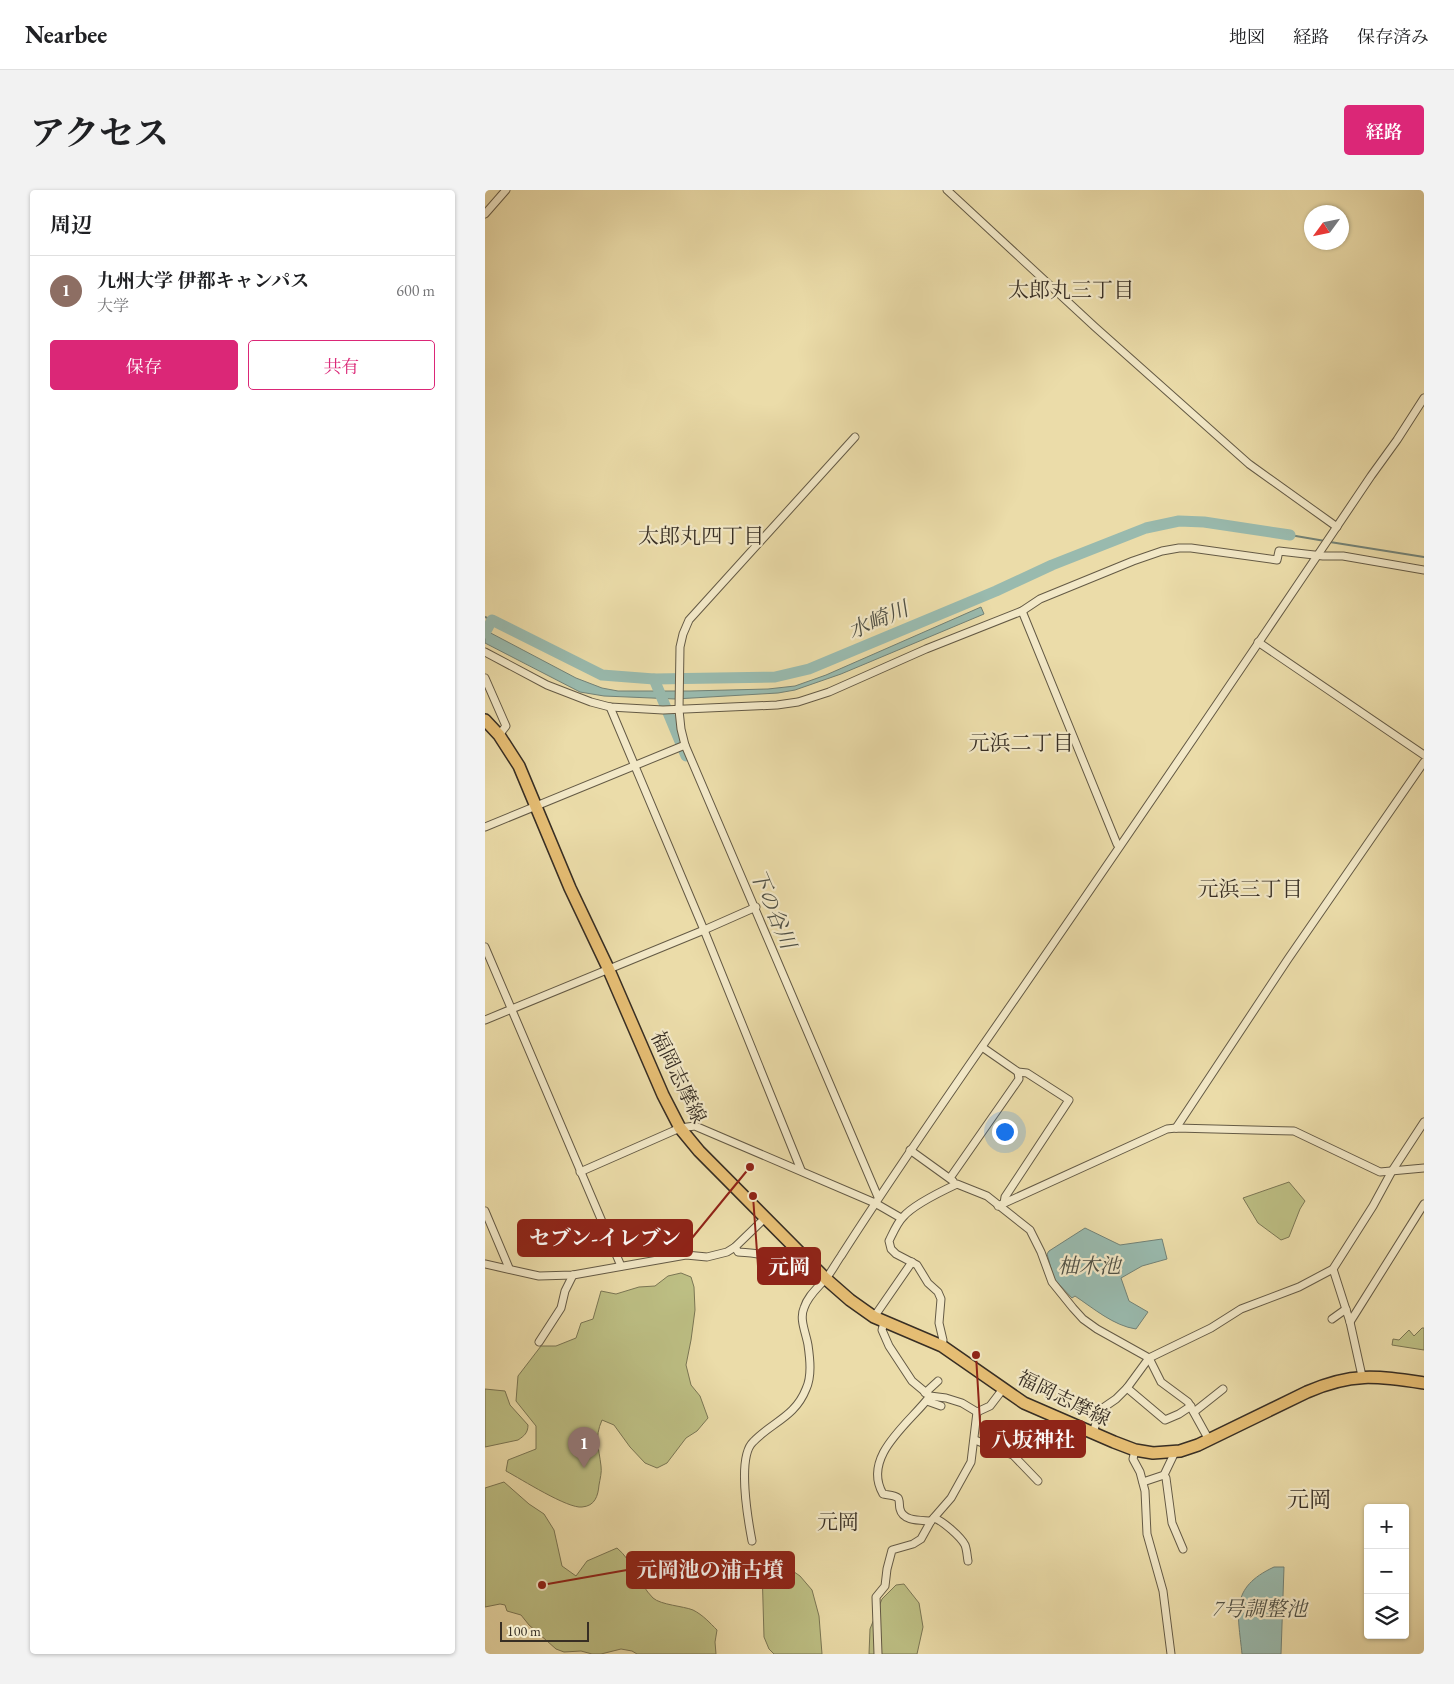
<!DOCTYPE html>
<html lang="ja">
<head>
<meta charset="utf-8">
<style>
  :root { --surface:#fff; --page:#f2f2f2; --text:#202124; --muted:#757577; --line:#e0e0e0; --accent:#db2777 }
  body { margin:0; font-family:"EB Garamond","Noto Serif JP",serif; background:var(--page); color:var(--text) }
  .controls { position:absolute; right:15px; bottom:15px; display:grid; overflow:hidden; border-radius:5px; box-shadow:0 1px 4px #0004 }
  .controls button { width:45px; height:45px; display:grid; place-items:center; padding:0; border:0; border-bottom:1px solid var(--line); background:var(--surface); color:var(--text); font:25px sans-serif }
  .compass { position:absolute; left:819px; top:15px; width:45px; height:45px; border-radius:50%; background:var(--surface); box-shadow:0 1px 4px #0004; rotate:237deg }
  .scale { position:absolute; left:15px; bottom:12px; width:89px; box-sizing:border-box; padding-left:5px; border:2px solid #372e24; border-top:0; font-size:14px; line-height:18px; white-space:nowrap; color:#372e24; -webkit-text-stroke:4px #f2e8c7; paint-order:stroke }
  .you { position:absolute; left:519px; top:941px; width:18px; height:18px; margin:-12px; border:4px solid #fff; border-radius:50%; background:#1a73e8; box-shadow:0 0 0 8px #1a73e833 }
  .badge { display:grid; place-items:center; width:32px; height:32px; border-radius:50%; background:var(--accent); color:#fff; font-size:16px; font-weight:700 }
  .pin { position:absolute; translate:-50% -41px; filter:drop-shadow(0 1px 2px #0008) }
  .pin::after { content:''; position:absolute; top:26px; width:18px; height:15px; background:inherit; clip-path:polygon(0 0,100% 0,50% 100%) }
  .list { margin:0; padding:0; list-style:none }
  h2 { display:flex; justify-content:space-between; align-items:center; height:65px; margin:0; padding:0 20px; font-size:21px }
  h2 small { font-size:16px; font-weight:400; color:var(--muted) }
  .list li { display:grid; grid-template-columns:32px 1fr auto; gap:15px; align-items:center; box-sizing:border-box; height:70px; padding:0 20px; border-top:1px solid var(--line) }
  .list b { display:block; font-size:19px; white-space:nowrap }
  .list p { margin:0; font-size:16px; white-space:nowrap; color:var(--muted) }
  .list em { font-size:16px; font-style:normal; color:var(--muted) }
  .actions { display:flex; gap:10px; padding:15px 20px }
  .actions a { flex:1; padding:11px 0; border:1px solid var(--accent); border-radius:5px; text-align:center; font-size:18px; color:var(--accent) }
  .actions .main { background:var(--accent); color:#fff }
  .icon { flex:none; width:28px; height:28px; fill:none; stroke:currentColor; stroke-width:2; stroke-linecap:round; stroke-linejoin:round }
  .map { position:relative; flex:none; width:939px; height:1464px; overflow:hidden; border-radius:5px }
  header { display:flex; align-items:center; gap:30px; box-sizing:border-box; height:70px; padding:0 25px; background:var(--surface); border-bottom:1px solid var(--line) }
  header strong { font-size:24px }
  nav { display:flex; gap:28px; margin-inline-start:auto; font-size:18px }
  .intro { display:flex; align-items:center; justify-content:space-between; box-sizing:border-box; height:120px; padding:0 30px }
  h1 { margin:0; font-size:35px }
  .button { padding:12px 22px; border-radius:5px; background:var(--accent); color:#fff; font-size:18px; font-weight:700 }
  main { display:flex; gap:30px; padding:0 30px }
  aside { flex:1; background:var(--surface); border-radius:5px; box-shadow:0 1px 4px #0004 }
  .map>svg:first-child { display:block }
  .green { fill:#bdbf84; stroke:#7a7654 }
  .water { fill:#99baae; stroke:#728277 }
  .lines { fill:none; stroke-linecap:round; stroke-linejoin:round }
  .stream { stroke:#728277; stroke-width:2 }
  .river { stroke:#99baae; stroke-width:11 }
  .street-casing { stroke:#645a45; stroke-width:9 }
  .primary-casing { stroke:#372e24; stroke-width:14 }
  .street { stroke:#f2e8c7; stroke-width:7 }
  .primary { stroke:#e6be74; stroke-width:11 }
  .labels { text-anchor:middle; stroke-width:4.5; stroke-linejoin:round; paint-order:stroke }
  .street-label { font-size:20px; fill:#372e24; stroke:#f2e8c7 }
  .neighbourhood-label { font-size:21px; fill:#372e24; stroke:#f2e8c7 }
  .water-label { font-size:21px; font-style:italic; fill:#505146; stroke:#f2e8c7 }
  .quarter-label { font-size:22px; fill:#372e24; stroke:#f2e8c7 }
  .leader { fill:none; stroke:#8f2418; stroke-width:2 }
  .callout-dot { fill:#8f2418; stroke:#f2e8c7; stroke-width:2 }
  .callout { fill:#8f2418; stroke:#8f2418; stroke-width:2 }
  .callout-label { font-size:21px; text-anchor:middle; font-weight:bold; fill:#fff }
</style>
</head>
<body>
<header>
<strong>Nearbee</strong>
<nav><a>地図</a><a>経路</a><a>保存済み</a></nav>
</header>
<div class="intro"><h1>アクセス</h1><a class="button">経路</a></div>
<main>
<aside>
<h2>周辺<small></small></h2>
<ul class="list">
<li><span class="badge" style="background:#8d6e63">1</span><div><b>九州大学 伊都キャンパス</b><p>大学</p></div><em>600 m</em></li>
</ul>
<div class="actions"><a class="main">保存</a><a>共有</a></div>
</aside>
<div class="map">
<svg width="939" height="1464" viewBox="0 0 939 1464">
  <rect width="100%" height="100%" fill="#ebdca9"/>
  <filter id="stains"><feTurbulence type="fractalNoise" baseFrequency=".004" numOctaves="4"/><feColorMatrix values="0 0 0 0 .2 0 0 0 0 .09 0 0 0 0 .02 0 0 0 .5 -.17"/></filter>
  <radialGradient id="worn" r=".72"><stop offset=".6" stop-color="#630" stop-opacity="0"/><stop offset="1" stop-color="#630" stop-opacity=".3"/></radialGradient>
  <!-- green -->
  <g class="green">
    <path d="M804,992l16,19 -5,8 -11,28 -8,3 -23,-17 -15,-25z"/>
    <path d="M196,1083l10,4 3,10 1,23 -4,30 -5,25 5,20 9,11 8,22 -11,13 -11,7 -19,25 -10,5 -12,-5 -15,-16 -16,-22 -12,-5c-8,18 -3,28 -1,46 1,6 -1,13 -2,19 -1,11 -4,21 -17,22 -14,2 -61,-28 -76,-36l2,-11 28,-11v-23l-20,-25 2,-25 23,-30h15l20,-8 5,-15 12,-4 8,-28 15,3 23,-7 16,-1 13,-10z"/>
    <path d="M937,1138h2v22l-32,-5 1,-6 6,1 10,-10 5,6z"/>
    <path d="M0,1199l20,2 5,14 18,20c0,8 -4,11 -10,15l-33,7z"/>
    <path d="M19,1292l25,22 15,10 10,16 8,36 14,10 11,-15 30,-13c16,13 21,35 36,50 8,7 30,8 40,12 10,5 17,13 24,20l-2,12 1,12h-79l-5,-3 -11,-2 -20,5h-9l-11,-3 -17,1 -8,-3 -27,-24 -8,-10 -14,-4 -2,-6 -5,-1 -15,3v-119z"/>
    <path d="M283,1367l6,1 26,18 12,14 7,26 3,38h-48l-5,-5 -5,-12 -2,-69 2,-9z"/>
    <path d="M419,1394l15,19 4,24 -6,27h-48l1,-25 12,-30 14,-14z"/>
  </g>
  <!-- water -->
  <g class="water">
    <path d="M496,417l3,7 -143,60 -46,16 -17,3 -103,6 -71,-3 -24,-4 -95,-49v-13l91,48 26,10 16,3h72l78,-2 27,-3 31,-11z"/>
    <path d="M600,1038l35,17 42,-6 5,20 -25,7 -21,12 8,23 19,11 -12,17c-22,-3 -43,-21 -61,-33l-3,2 -18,-19 -7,-25 2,-3z"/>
    <path d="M789,1377h10l-3,87h-39c-4,-41 -13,-66 32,-87z"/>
  </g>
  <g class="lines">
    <!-- stream -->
    <g class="stream">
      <path d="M805,345l35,6"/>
      <path d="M845,352l94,15"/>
      <path d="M0,427l7,3"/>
    </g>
    <!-- river -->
    <g class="river">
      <path d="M0,443l7,-13 110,55 52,4 121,-2 34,-8 187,-78 56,-26 94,-37 33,-7 25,1 86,13"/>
      <path d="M169,489l32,77"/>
    </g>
    <defs>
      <g id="street">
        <path d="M462,0l148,137 154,137 88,63"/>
        <path d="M0,24l21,-24"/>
        <path d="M370,247l-166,183 -6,14 -3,13 -1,63 2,19 4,16 193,452"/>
        <path d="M537,421l95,233 2,2"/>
        <path d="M773,452l166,113"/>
        <path d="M0,462l62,33 44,17 19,5 53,3 114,-5 21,-3 31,-10 97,-43 96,-38 18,-12 93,-38 29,-10 17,-3h12l86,12 2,-9 44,5h20l81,14"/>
        <path d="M0,488l21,48 -7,9"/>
        <path d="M125,517l94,223 97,240"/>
        <path d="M0,637l200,-82"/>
        <path d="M0,757l136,319"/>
        <path d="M0,830l219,-90 52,-23"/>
        <path d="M497,857l36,25 9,1 42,27 -64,97 -1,6"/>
        <path d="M691,938l112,-169 136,-197"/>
        <path d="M425,960l43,31"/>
        <path d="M95,982l100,-44 15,-2 180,77 26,15"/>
        <path d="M465,988l69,-99 -1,-7"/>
        <path d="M513,1016l169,-77 9,-1 118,3 86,41 44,-4"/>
        <path d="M0,1021l24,57"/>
        <path d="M250,1057l3,5c10,1 19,1 29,4 14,4 31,21 44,8"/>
        <path d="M0,1074l54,12 34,-1 113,-20 21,2 20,-5 8,-5 30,-29"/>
        <path d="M848,1079l17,53 12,54"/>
        <path d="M389,1127l38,-55"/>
        <path d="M847,1129l14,-10"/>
        <path d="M399,1132l-2,8 7,16 23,35 18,15 16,2 16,5 15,9 13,-6 13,-17"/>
        <path d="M865,1132l74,-118"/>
        <path d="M54,1152l22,-34 4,-17 8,-16"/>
        <path d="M457,1156l1,-6 -4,-17 2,-24 -3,-7 -10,-9 -11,-18 -21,-11 -5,-5 -2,-8c4,-8 8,-18 14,-24 10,-12 39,-26 54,-33l30,12 43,34 11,22 11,30 21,26 10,11 14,10 52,29 12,24 27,20 21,38"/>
        <path d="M642,1198l38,32 14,-6 12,-8"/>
        <path d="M440,1203l13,-12"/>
        <path d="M445,1206c-19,26 -69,60 -47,98 4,1 12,1 15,4 2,2 1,8 2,11 3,13 22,11 31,12"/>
        <path d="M442,1211l14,5"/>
        <path d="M709,1222l29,-23"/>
        <path d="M608,1243l7,-23 16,-11 11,-11 22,-30 62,-30 30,-19 58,-22 34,-18 40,-63 19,-35 32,-49"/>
        <path d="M490,1250l38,15 25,26"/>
        <path d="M650,1260l-2,9 7,13 5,19 2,43 16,57 8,63"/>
        <path d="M679,1285l2,3 6,45 11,26"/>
        <path d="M658,1292l21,-7 11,-23"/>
        <path d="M449,1328c9,3 27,19 31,27 2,5 2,11 3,16"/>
        <path d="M267,1351c-4,-21 -15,-84 1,-99 19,-20 42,-25 53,-53 6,-13 4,-30 2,-44 -2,-12 -9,-26 -4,-37 4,-13 15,-21 23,-31 5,-6 9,-14 14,-21 42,-66 87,-131 131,-195 135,-194 267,-389 399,-585l26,-36 27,-42"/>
        <path d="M393,1464l-2,-57 9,-11 2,-17 5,-19 21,-6 8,-5 10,-18 20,-23 20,-36 6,-50"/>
      </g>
      <path id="primary" d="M0,530l14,15 20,31 51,122 38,80 55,127 17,33 19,23 127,128 24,21 24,17 68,29 82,57 90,39 21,8 18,3 27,-2 18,-6 109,-53c45,-20 70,-16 117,-9"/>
    </defs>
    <!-- street casing -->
    <use href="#street" class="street-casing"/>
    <!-- primary casing -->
    <use href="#primary" class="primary-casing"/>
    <!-- street -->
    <use href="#street" class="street"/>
    <!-- primary -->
    <use href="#primary" class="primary"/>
  </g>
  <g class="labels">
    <!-- street labels -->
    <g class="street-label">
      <text transform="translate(194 887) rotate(64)" y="7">福岡志摩線</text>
      <text transform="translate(579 1208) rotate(26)" y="7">福岡志摩線</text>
    </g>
    <!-- neighbourhood labels -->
    <g class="neighbourhood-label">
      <text x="586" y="107">太郎丸三丁目</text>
      <text x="216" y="353">太郎丸四丁目</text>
      <text x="536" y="560">元浜二丁目</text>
      <text x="765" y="706">元浜三丁目</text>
      <text x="353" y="1339">元岡</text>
    </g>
    <!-- water labels -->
    <g class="water-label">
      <text transform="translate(393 430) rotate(-23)" y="7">水崎川</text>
      <text transform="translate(288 719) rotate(67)" y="7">下の谷川</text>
      <text x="604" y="1083">柚木池</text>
      <text x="775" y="1426">7号調整池</text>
    </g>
    <!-- quarter labels -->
    <g class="quarter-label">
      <text x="824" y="1317">元岡</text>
    </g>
  </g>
  <!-- callouts -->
  <path class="leader" d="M265 977L207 1048M268 1006L273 1076M491 1165L496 1249M57 1395L142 1380"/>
  <g class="callout-dot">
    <circle cx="265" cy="977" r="5"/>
    <circle cx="268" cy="1006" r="5"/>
    <circle cx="491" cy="1165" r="5"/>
    <circle cx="57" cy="1395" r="5"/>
  </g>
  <g class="callout">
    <rect x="33" y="1030" width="174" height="36" rx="5"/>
    <rect x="273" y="1058" width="62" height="36" rx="5"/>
    <rect x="496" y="1231" width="104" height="36" rx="5"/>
    <rect x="142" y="1362" width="167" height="36" rx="5"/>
  </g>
  <g class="callout-label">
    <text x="120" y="1055">セブン-イレブン</text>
    <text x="304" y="1084">元岡</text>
    <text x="548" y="1257">八坂神社</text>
    <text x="225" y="1387">元岡池の浦古墳</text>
  </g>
  <rect width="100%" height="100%" filter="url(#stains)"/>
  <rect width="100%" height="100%" fill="url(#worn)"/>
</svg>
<div class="controls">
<button>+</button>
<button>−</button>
<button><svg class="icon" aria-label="layers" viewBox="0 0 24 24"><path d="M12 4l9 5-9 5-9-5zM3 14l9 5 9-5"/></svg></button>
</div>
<svg class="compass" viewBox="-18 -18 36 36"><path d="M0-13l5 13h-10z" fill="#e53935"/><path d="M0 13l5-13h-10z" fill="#757577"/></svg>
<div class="scale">100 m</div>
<div class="you"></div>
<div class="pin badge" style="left:99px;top:1278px;background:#8d6e63">1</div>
</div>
</main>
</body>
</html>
